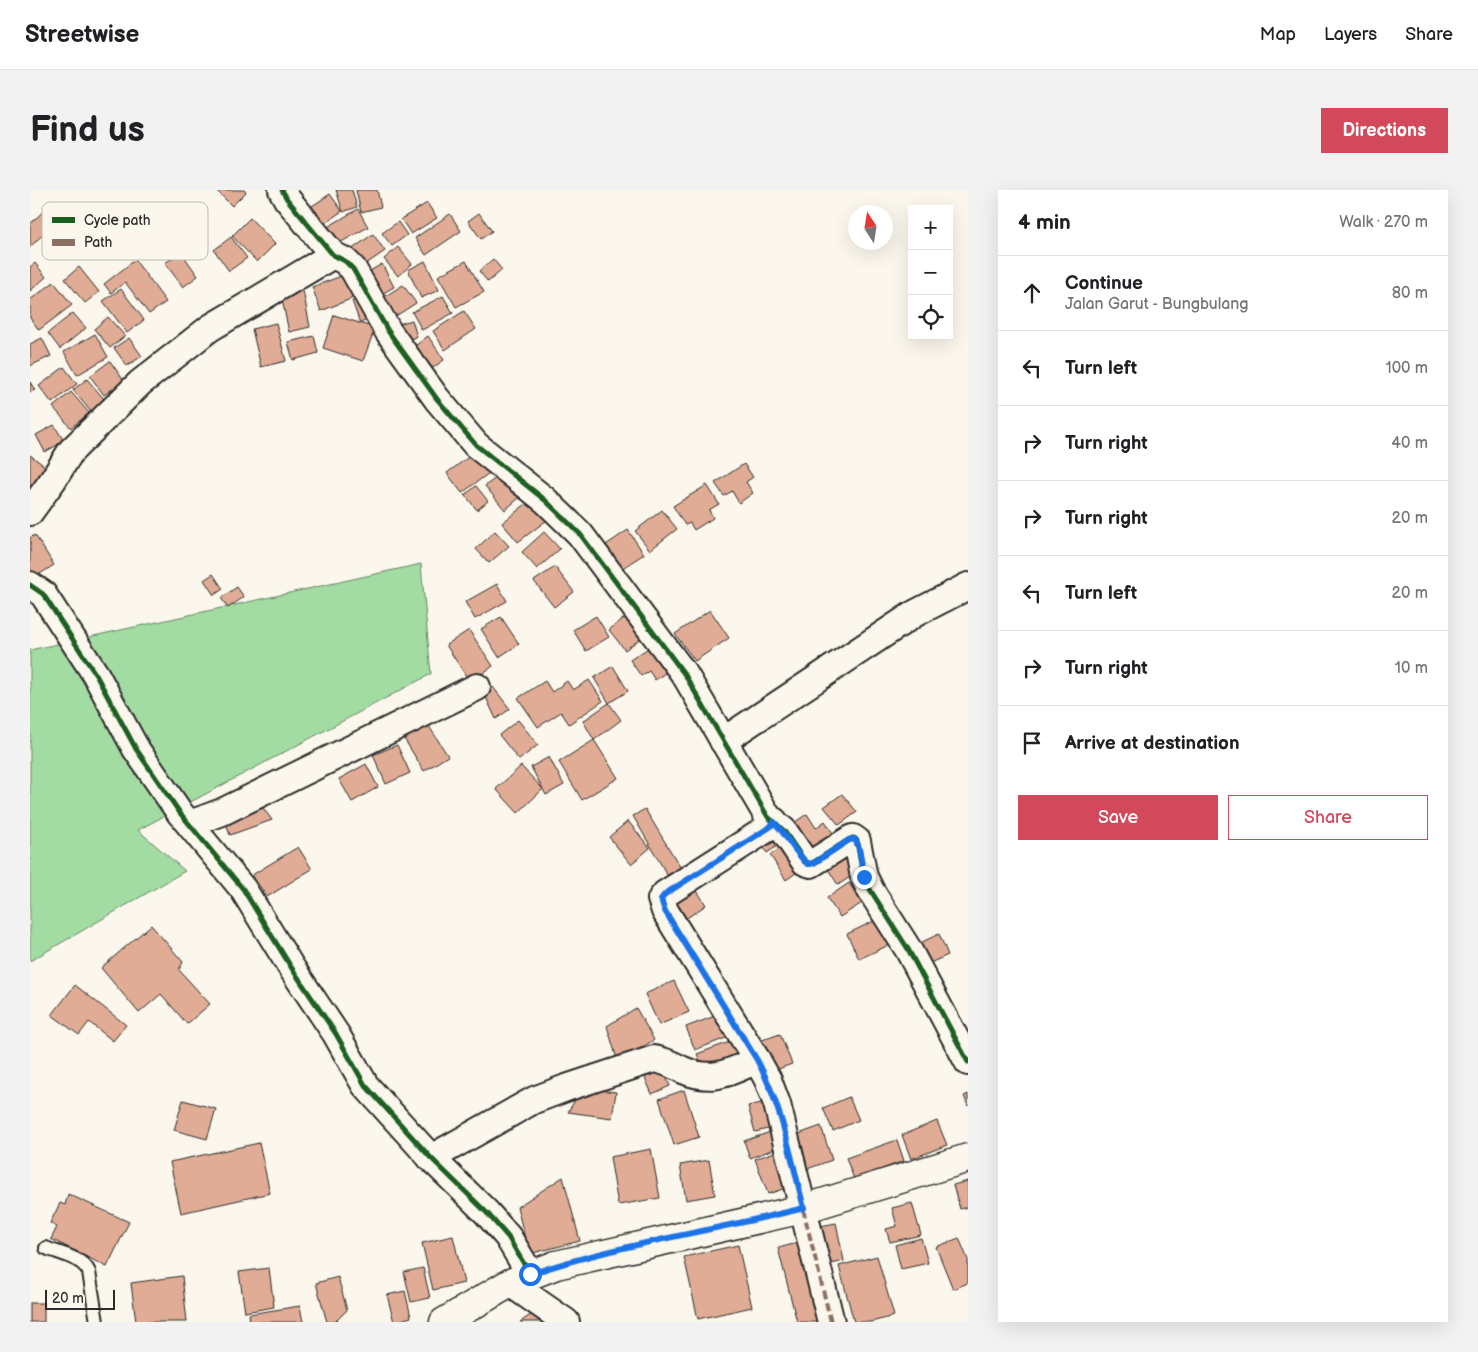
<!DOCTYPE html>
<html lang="en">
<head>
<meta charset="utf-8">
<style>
  :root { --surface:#fff; --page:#f2f2f2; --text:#202124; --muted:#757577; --line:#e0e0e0; --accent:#d1495b }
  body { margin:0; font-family:"Balsamiq Sans",sans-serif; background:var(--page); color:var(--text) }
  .controls { position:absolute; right:15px; top:15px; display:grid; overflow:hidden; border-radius:0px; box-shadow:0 5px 20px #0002 }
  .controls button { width:45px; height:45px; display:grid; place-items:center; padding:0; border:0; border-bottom:1px solid var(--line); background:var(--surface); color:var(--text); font:25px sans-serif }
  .compass { position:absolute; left:818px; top:15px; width:45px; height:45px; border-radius:50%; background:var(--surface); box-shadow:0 5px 20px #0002; rotate:348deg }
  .scale { position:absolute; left:15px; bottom:12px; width:70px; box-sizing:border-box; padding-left:5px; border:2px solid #2b2b2b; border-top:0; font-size:14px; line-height:18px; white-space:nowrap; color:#2b2b2b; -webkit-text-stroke:4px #fbf7ec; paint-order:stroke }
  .stop { position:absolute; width:15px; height:15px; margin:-11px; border:4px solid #1a73e8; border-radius:50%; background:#fff }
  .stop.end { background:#1a73e8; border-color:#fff; box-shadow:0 1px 5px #0008 }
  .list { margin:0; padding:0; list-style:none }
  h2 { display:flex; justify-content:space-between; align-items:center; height:65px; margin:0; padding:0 20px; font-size:21px }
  h2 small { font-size:16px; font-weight:400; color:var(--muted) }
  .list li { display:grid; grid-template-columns:32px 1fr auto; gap:15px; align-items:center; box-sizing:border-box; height:75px; padding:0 20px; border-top:1px solid var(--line) }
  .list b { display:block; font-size:19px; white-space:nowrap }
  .list p { margin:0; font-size:16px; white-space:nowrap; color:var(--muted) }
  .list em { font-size:16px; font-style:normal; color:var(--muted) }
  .actions { display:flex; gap:10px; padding:15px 20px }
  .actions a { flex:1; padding:11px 0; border:1px solid var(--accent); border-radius:0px; text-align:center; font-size:18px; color:var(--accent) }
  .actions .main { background:var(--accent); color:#fff }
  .icon { flex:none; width:28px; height:28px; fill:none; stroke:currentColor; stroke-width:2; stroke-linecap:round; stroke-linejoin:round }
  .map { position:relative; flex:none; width:938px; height:1132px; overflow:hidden; border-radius:0px }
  header { display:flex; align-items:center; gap:30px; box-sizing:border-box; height:70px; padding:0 25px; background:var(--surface); border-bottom:1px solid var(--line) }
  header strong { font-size:24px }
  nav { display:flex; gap:28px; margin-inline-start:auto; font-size:18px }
  .intro { display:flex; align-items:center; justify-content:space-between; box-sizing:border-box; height:120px; padding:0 30px }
  h1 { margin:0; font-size:35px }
  .button { padding:12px 22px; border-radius:0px; background:var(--accent); color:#fff; font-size:18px; font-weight:700 }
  main { display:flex; gap:30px; padding:0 30px }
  aside { flex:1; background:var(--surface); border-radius:0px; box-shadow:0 5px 20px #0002 }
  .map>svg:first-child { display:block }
  .green { fill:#a2dca2; stroke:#668466 }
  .building { fill:#e1ac95; stroke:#2b2b2b }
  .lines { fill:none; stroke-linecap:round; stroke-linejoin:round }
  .lane-casing { stroke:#2b2b2b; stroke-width:16 }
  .street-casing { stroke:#2b2b2b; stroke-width:30 }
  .primary-casing { stroke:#2b2b2b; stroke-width:31 }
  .lane { stroke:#fbf7ec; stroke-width:12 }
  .street { stroke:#fbf7ec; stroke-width:26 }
  .primary { stroke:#fbf7ec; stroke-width:28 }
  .quiet { stroke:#8d6e63; stroke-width:4; stroke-dasharray:8 4; stroke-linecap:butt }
  .cycleway-casing { stroke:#fbf7ec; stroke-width:8 }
  .cycleway { stroke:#1b5e20; stroke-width:5 }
  .route { stroke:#1a73e8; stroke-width:6 }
  .key { fill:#fbf7ec; stroke:#bdbab2; stroke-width:1 }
  .key-label { font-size:14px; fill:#2b2b2b }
</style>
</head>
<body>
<header>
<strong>Streetwise</strong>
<nav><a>Map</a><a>Layers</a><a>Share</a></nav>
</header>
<div class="intro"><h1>Find us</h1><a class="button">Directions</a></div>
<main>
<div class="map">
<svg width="938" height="1132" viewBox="0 0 938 1132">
  <rect width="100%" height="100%" fill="#fbf7ec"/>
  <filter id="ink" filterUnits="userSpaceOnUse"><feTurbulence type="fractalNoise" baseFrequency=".02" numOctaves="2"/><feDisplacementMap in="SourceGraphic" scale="10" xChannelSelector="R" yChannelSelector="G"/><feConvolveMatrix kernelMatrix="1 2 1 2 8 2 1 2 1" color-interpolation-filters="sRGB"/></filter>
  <g filter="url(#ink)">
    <!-- green -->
    <path class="green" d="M391,374l10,110 -293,156 47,41 -155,90v-311z"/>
    <!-- building -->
    <g class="building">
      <path d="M186,0h28l2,2 -14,14z"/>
      <path d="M306,0h16l5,17 -14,5z"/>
      <path d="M326,0h21l4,17 -20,5z"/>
      <path d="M300,4l12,17 -21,15 -12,-18z"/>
      <path d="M22,13l11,12 -33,32v-23z"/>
      <path d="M397,13l10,15 -26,16 -10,-15z"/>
      <path d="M328,19l10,18 -32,18 -10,-17z"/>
      <path d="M449,23l13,18 -11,8 -13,-18z"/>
      <path d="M420,24l11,17 -35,24 -11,-17z"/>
      <path d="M220,28l25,26 -18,18 -25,-26z"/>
      <path d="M368,32l9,13 -15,11 -10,-13z"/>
      <path d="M343,44l12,17 -22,15 -12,-16z"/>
      <path d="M201,47l16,21 -18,13 -15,-21z"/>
      <path d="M368,57l14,17 -14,12 -14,-17z"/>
      <path d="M151,62l17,24 -15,11 -18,-24z"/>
      <path d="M463,69l9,11 -14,12 -9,-11z"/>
      <path d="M105,70l31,42 -17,12 -24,-32 -14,11 -7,-9z"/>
      <path d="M395,71l14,29 -18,8 -13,-28z"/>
      <path d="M436,71l18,31 -28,15 -18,-31z"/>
      <path d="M5,73l11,14 -16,14v-24z"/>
      <path d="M352,74l12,23 -18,10 -13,-22z"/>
      <path d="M49,77l20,25 -14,11 -20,-24z"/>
      <path d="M314,85l9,23 -32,13 -9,-24z"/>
      <path d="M24,92l18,23 -33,25 -9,-12v-18z"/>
      <path d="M373,95l13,18 -28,18 -12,-19z"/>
      <path d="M91,99l23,31 -17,13 -24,-32z"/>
      <path d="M273,100l7,37 -21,5 -8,-37z"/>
      <path d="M337,105l9,22 -16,6 -8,-22z"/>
      <path d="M413,106l10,17 -31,17 -10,-18z"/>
      <path d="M434,121l12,18 -31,21 -12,-19z"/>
      <path d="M43,123l13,15 -26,21 -12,-16z"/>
      <path d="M304,125l41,13 -12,33 -40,-13z"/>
      <path d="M78,127l17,19 -15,12 -16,-19z"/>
      <path d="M382,130l5,17 -17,5 -5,-17z"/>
      <path d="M246,133l10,38 -25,6 -9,-38z"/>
      <path d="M65,144l13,23 -31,18 -13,-23z"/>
      <path d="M284,146l4,17 -25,7 -5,-18z"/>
      <path d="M398,146l16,24 -17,12 -16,-23z"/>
      <path d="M12,148l9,18 -21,10v-22z"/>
      <path d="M99,148l13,18 -15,10 -13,-18z"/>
      <path d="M80,171l14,20 -20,14 -14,-19z"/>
      <path d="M34,177l13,17 -25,19 -13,-17z"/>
      <path d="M57,189l18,21 -14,12 -18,-22z"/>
      <path d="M0,192l5,8 -5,2z"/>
      <path d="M41,202l18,21 -18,15 -18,-21z"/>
      <path d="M24,235l10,16 -19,11 -9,-17z"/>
      <path d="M444,263l15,20 -27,20 -15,-20z"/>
      <path d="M0,265l16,12 -16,21z"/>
      <path d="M714,274l9,13 -7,5 7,11 -14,10 -7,-12 -8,5 -9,-13z"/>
      <path d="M470,285l19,23 -14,12 -20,-24z"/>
      <path d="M677,295l12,19 -10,6 4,8 -19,12 -4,-7 -5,2 -12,-19z"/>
      <path d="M446,296l12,15 -11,9 -12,-15z"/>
      <path d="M501,310l16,20 -29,22 -16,-19z"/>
      <path d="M632,320l15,19 -27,21 -15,-19z"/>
      <path d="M598,340l16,24 -32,21 -15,-24z"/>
      <path d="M465,341l14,15 -20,17 -13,-14z"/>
      <path d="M514,342l16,17 -23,20 -15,-17z"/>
      <path d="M5,345l19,30 -19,12 -5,-7v-32z"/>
      <path d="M525,377l19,25 -20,15 -20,-26z"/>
      <path d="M183,384l10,15 -9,6 -10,-15z"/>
      <path d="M467,394l10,17 -32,18 -10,-17z"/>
      <path d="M207,397l7,10 -16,11 -7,-10z"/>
      <path d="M680,420l19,28 -34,23 -20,-27z"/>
      <path d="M599,424l16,21 -20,15 -16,-20z"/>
      <path d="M566,426l13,21 -23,14 -13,-21z"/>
      <path d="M471,427l18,27 -20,13 -18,-28z"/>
      <path d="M439,440l24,36 -23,16 -24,-37z"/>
      <path d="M623,455l18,24 -16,11 -6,-9 -8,5 -11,-16z"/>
      <path d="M583,476l15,25 -19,12 -15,-25z"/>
      <path d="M559,490l14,21 -34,23 -8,-12 -23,15 -20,-29 27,-17 7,11 15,-11 6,9z"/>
      <path d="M463,497l17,22 -14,10 -12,-26z"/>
      <path d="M579,513l12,17 -27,20 -11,-19z"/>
      <path d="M488,530l20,25 -19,15 -20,-25z"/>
      <path d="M397,533l21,33 -24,15 -21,-34z"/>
      <path d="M564,550l24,38 -36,22 -23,-38z"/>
      <path d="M367,555l13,28 -24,11 -13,-29z"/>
      <path d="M519,567l15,28 -18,10 -15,-28z"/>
      <path d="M336,574l12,23 -26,15 -13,-23z"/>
      <path d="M491,576l22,23 -25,24 -22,-24z"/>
      <path d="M812,604l15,18 -18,13 -15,-18z"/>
      <path d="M227,610l15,20 -42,15 -8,-23z"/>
      <path d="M615,619l37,61 -13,8 -36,-62z"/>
      <path d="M777,624l9,14 9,-7 13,20 -28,17 -21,-32z"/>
      <path d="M598,631l22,27 -19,16 -22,-27z"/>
      <path d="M745,640l8,12 -16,11 -8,-12z"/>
      <path d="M757,654l16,24 -17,12 -16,-25z"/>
      <path d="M268,657l14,22 -45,28 -15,-22z"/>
      <path d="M814,658l15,23 -21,14 -15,-24z"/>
      <path d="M819,693l13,20 -22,14 -13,-19z"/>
      <path d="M664,696l12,19 -25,17 -12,-20z"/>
      <path d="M846,730l13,25 -30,14 -12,-25z"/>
      <path d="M121,735l32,37 -4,8 31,34 -23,20 -26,-30 -22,19 -38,-45z"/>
      <path d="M909,744l9,21 -18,8 -10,-20z"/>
      <path d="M644,791l15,31 -30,13 -14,-31z"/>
      <path d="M45,795l51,40 -13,16 -24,-19 -10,13 -27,-20z"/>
      <path d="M606,818l18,32 -36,22 -11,-36z"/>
      <path d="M693,823l8,23 -36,14 -9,-23z"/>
      <path d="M750,844l12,30 -22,8 -11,-31z"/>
      <path d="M705,850l7,19 -37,14 -8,-19z"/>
      <path d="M631,875l9,21 -18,8 -9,-21z"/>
      <path d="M552,898l34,4 -4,26 -44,-6z"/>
      <path d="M654,900l15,47 -25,8 -15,-46z"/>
      <path d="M938,904v12l-4,-10z"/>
      <path d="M819,907l10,23 -26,11 -10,-23z"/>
      <path d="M153,910l33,9 -9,30 -33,-9z"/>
      <path d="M736,912l6,26 -17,4 -7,-26z"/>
      <path d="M907,931l10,24 -36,14 -9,-24z"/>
      <path d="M791,936l11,34 -25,9 -11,-34z"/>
      <path d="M749,939l6,16 -35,13 -6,-17z"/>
      <path d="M867,950l7,21 -50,18 -8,-21z"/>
      <path d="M229,953l11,50 -89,20 -11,-51z"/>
      <path d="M756,958l6,38 -24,8 -13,-35z"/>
      <path d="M621,959l9,49 -42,7 -8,-48z"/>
      <path d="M679,970l6,35 -29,5 -6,-35z"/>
      <path d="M533,987l17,64 -51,13 -12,-47z"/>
      <path d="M938,991v26l-8,2 -7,-24z"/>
      <path d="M38,1004l61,28 -22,45 -56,-28 6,-12 -7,-4 10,-20 5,2z"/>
      <path d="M882,1013l9,32 -31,7 -4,-13 11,-3 -5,-18z"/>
      <path d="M806,1033l8,38 -21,5 -8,-39z"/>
      <path d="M423,1046l11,47 -31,7 -11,-47z"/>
      <path d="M891,1048l7,25 -27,6 -6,-24z"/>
      <path d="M929,1048l9,22v23l-15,6 -17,-42z"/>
      <path d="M776,1051l22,81h-31l-19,-74z"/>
      <path d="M708,1055l14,62 -54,12 -14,-62z"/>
      <path d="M847,1066l17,60 -23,6h-17l-15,-56z"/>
      <path d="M239,1078l5,39 -29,5 -6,-40z"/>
      <path d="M393,1078l7,30 -19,4 -7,-30z"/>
      <path d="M152,1086l5,46h-51l-5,-39z"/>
      <path d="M308,1087l9,33 -12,12h-8l-11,-39z"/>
      <path d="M375,1101l6,26 -17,5 -7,-27z"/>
      <rect x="0" y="1113" width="14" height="19"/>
      <path d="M270,1116l3,16h-53l-1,-8z"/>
      <path d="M505,1122l8,10h-23z"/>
    </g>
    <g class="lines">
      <defs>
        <path id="lane" d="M16,1058c14,6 36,9 43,24l8,50"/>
        <g id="street">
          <path d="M252,0l5,9 46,56 12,6 8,8 35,62 49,68 39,46 69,55 35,34 105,141 83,142 16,14 21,31 6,2 38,-24 4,-2 4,3 7,36 7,14 37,58 60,113"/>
          <path d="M0,322l23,-32 18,-29 69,-68 70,-55 123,-73"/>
          <path d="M0,395l13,9 53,81 40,74 44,64 63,76 48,78 45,67 29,51 66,73 56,55 21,24 22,37"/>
          <path d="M693,551l191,-127 54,-28"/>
          <path d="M744,631l-4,6 -105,67 -4,5 4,12 92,149 11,20 9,24 54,218"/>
          <path d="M160,634l32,-12 255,-125"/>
          <path d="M401,968l103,-58 32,-12 88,-29c13,2 18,6 29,11 30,13 47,2 74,-10"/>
          <path d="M480,1093l56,39"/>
        </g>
        <path id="primary" d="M414,1132l66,-39 46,-18 247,-56 165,-51"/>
      </defs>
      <!-- lane casing -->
      <use href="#lane" class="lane-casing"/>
      <!-- street casing -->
      <use href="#street" class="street-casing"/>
      <!-- primary casing -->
      <use href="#primary" class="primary-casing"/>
      <!-- lane -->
      <use href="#lane" class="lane"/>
      <!-- street -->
      <use href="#street" class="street"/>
      <!-- primary -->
      <use href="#primary" class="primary"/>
      <!-- quiet -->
      <path class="quiet" d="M773,1019l28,113"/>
      <defs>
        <g id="cycleway">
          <path d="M252,0l5,9 46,56 12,6 8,8 35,62 49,68 39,46 69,55 35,34 105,141 83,142 16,14 21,31 6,2 38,-24 4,-2 4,3 7,36 7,14 37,58 60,113"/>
          <path d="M0,395l13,9 53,81 40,74 44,64 63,76 48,78 45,67 29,51 66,73 56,55 21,24 22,37"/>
        </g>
      </defs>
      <!-- cycleway casing -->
      <use href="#cycleway" class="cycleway-casing"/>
      <!-- cycleway -->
      <use href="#cycleway" class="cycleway"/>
    </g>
  </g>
  <g class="lines" filter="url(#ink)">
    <!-- route -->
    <path class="route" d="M500,1084c89,-30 183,-43 274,-66 -13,-50 -22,-102 -47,-148l-92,-149 -4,-12 4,-5 105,-67 4,-5c12,12 21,32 34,42l6,-1 35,-23 6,-1 4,9 5,29"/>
  </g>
  <!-- legend -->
  <rect x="12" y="12" width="166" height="58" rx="8" class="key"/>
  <rect x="22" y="27" width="23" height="6" fill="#1b5e20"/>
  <rect x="22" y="49" width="23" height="7" fill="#8d6e63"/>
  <g class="key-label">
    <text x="54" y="35">Cycle path</text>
    <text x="54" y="57">Path</text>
  </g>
</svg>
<div class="controls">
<button>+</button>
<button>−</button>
<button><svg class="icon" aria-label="locate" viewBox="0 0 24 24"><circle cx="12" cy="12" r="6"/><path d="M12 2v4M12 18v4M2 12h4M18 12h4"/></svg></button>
</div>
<svg class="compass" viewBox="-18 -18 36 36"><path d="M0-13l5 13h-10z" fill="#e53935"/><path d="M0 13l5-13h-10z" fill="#757577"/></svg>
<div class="scale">20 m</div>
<div class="stop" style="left:500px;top:1084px"></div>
<div class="stop end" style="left:834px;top:687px"></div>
</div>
<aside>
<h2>4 min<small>Walk · 270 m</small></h2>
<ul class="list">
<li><svg class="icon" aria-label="ahead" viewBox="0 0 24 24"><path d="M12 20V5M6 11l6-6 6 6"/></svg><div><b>Continue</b><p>Jalan Garut - Bungbulang</p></div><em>80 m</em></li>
<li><svg class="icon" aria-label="left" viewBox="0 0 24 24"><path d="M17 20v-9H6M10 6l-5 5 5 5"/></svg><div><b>Turn left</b></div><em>100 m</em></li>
<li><svg class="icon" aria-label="right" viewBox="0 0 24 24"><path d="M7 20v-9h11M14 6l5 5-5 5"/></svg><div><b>Turn right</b></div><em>40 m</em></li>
<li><svg class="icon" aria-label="right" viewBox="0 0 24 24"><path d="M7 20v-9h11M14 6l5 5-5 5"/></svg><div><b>Turn right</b></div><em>20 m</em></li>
<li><svg class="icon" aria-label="left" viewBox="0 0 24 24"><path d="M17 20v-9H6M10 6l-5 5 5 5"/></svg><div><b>Turn left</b></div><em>20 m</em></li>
<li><svg class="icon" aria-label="right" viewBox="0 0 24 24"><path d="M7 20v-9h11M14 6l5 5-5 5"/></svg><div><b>Turn right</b></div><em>10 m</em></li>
<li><svg class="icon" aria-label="arrive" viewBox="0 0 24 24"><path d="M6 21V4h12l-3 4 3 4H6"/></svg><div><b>Arrive at destination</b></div></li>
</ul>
<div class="actions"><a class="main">Save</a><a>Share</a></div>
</aside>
</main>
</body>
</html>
